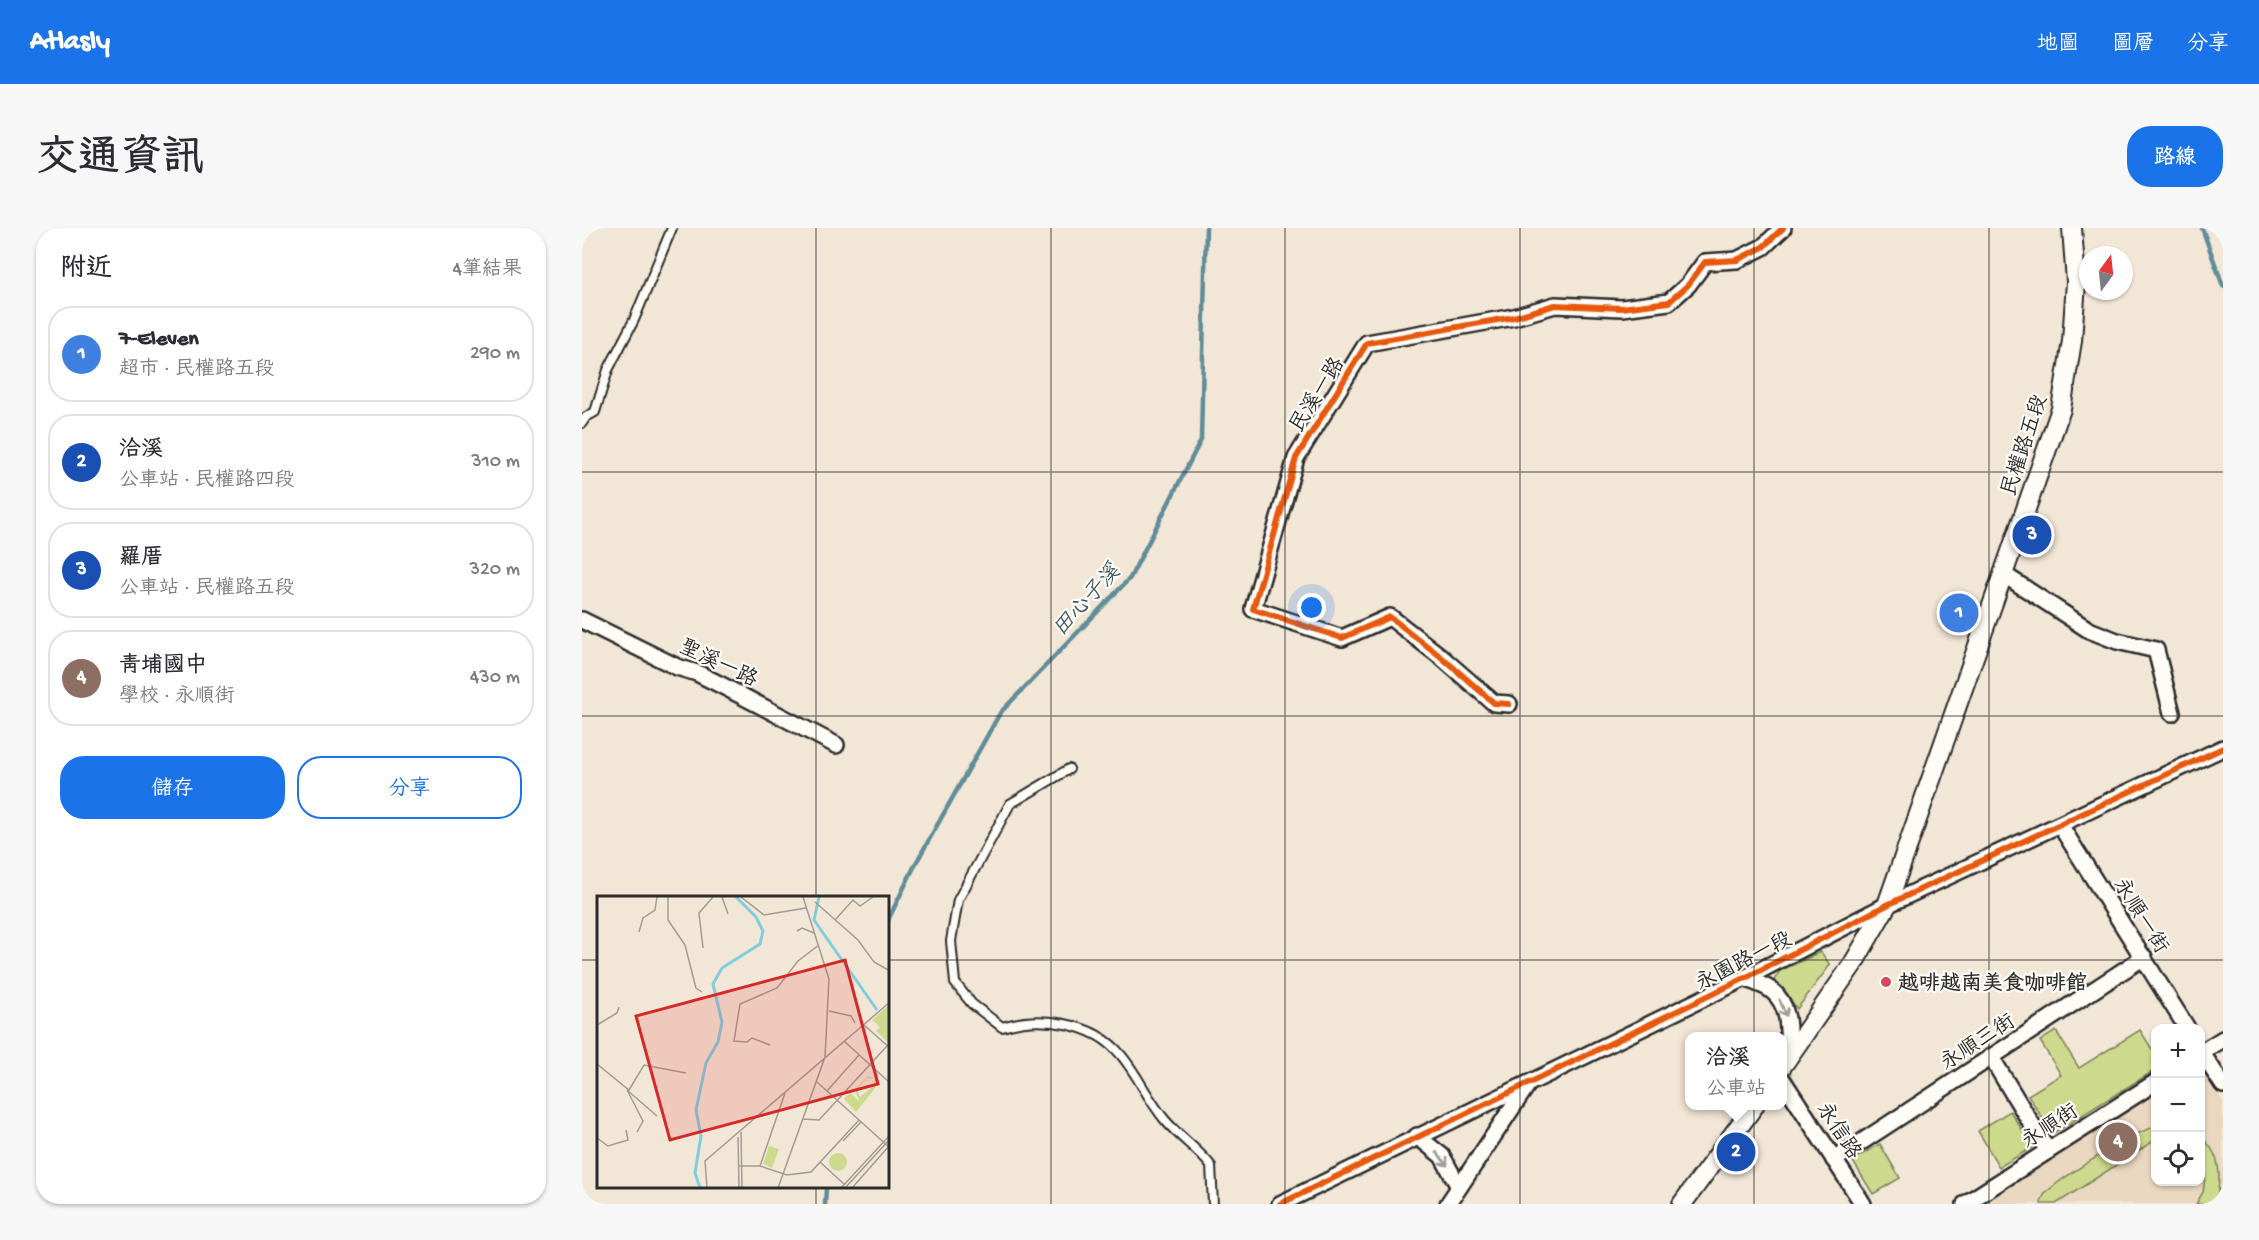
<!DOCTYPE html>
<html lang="zh-TW">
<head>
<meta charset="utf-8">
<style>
  :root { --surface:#fff; --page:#f7f7f7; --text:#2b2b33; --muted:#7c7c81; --line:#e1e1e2; --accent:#1a73e8 }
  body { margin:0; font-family:"Gochi Hand","LXGW WenKai TC",sans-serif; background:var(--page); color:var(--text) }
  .controls { position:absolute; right:18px; bottom:18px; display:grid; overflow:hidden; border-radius:12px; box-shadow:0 2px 4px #0004 }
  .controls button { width:54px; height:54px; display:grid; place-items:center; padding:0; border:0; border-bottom:2px solid var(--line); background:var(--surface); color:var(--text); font:30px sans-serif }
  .compass { position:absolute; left:1497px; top:18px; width:54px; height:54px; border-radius:50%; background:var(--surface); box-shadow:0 2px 4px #0004; rotate:15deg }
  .you { position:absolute; left:730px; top:380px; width:21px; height:21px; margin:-15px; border:4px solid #fff; border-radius:50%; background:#1a73e8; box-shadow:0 0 0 9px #1a73e833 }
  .badge { display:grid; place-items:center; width:39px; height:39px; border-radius:50%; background:var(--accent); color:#fff; font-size:20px; font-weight:700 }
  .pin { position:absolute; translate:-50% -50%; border:3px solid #fff; box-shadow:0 2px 6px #0006 }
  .popup { position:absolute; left:1103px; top:804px; width:102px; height:78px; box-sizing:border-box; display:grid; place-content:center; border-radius:12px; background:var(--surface); filter:drop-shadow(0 2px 4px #0005); font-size:20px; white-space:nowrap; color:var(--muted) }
  .popup b { font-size:22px; color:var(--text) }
  .popup::after { content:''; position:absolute; left:50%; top:100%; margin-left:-12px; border:12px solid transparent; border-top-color:var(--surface) }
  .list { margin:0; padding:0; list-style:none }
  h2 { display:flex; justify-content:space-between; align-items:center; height:78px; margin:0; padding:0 24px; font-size:26px }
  h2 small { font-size:20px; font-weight:400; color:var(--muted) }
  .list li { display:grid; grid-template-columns:39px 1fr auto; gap:18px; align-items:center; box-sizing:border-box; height:96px; margin:0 12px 12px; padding:0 12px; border:2px solid var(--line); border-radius:24px }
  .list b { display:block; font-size:22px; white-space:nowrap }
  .list p { margin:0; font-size:20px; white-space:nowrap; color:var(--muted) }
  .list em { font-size:20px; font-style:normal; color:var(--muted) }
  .actions { display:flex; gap:12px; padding:18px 24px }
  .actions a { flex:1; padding:14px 0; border:2px solid var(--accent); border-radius:24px; text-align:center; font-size:21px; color:var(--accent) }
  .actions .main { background:var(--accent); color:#fff }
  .icon { flex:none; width:33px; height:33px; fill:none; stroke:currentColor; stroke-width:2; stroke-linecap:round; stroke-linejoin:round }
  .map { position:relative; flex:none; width:1641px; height:976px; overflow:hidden; border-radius:24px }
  header { display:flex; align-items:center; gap:36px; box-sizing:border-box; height:84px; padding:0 30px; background:var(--accent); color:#fff }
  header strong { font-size:28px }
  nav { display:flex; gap:33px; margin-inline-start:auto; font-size:21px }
  .intro { display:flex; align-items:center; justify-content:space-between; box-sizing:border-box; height:144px; padding:0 36px }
  h1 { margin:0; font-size:42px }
  .button { padding:15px 27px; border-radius:24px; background:var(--accent); color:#fff; font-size:21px; font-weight:700 }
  main { display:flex; gap:36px; padding:0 36px }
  aside { flex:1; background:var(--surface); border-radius:24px; box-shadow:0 2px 4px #0004 }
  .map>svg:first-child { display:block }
  .built { fill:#ead7bf }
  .green { fill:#cdd98d; stroke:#7c825c; stroke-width:1.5 }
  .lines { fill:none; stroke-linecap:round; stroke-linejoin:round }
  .stream { stroke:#5e8c98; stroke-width:4.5 }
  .service-casing { stroke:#2b2b2b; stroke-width:12 }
  .minor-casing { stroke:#2b2b2b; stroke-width:20 }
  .tertiary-casing { stroke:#2b2b2b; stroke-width:22 }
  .service { stroke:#fdfcf7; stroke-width:8 }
  .minor { stroke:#fdfcf7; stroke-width:15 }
  .tertiary { stroke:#fdfcf7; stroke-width:18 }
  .cycleway-casing { stroke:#fdfcf7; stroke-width:10 }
  .cycleway { stroke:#e8590c; stroke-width:6 }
  .oneway { stroke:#9e9e9b }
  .grid { fill:none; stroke:#2b2b2b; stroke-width:1.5; stroke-opacity:0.55 }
  .poi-dot { fill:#d1495b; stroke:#fdfcf7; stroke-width:2 }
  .labels { text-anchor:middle; stroke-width:4.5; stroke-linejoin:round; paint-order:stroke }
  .street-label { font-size:21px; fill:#2b2b2b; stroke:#fdfcf7 }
  .poi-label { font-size:21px; font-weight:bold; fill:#2b2b2b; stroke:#fdfcf7; text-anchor:start }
  .water-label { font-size:22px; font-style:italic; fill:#445c61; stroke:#fdfcf7 }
  .inset-river { fill:none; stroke:#80cde0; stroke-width:3 }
  .inset-road { fill:none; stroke:#a29b92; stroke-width:1.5 }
  .view { fill:#d62828; fill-opacity:0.15; stroke:#d62828; stroke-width:3 }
  .inset-edge { fill:none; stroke:#2b2b2b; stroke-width:3 }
</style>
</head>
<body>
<header>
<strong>Atlasly</strong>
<nav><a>地圖</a><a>圖層</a><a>分享</a></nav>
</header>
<div class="intro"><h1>交通資訊</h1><a class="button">路線</a></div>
<main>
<aside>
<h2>附近<small>4筆結果</small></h2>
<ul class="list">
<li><span class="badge" style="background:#3f7fe0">1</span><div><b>7-Eleven</b><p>超市 · 民權路五段</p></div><em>290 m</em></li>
<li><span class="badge" style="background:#1a4fb4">2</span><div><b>洽溪</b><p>公車站 · 民權路四段</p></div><em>310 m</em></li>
<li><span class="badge" style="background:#1a4fb4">3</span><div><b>羅厝</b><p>公車站 · 民權路五段</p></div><em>320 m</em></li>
<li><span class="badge" style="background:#8d6e63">4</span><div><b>青埔國中</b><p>學校 · 永順街</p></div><em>430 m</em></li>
</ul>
<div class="actions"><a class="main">儲存</a><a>分享</a></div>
</aside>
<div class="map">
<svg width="1641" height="976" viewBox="0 0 1641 976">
  <rect width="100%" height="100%" fill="#f2e6d6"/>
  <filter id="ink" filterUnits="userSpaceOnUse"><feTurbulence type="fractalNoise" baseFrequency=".0167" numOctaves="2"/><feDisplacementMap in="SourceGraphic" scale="12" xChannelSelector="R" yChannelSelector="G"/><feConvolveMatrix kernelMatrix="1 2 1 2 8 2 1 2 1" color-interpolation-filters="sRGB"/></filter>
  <g filter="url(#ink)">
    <!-- built -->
    <path class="built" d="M1619,844l4,2 18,28v102h-240l172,-111 1,89h44z"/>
    <!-- green -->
    <g class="green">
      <path d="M1239,724l9,13 -33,44 -14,-21 -11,-5 8,-12z"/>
      <path d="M1558,802l15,24v16l-103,64 -24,-39 33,-20 -21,-34 16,-10 23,37z"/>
      <path d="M1428,883l23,36 -34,20 -21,-36z"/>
      <path d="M1573,899v13l-99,64h-15c0,-2 2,-7 3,-9 12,-15 92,-64 111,-68z"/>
      <path d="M1619,909c17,14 20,32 17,54l5,-3v16h-27l7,-12 2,-15v-14l-4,-6z"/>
      <path d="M1298,916l20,34 -27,16 -21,-34z"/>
    </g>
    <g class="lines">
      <!-- stream -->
      <g class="stream">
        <path d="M1620,0l21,58"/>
        <path d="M306,692l28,-57 84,-150 130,-135 71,-138 5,-212"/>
        <path d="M243,976l1,-16"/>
      </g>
      <defs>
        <g id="service">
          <path d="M0,195l4,-6 9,-5 13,-42 26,-50 38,-92"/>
          <path d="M487,541l-59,35 -52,96 -7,41 4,42 17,21 30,23c38,-12 92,-5 119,28 17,20 27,45 44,65 14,17 33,29 46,46l2,38"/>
        </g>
        <g id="minor">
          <path d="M1421,346l86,56 28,11 39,9 16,63"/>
          <path d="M0,392l95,47 20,6 24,12 115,60"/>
          <path d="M927,476l-15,-1 -54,-47 -50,-39 -48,21 -89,-29 43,-151 71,-115 147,-26 41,-12 67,3 47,-6 19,-17 17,-23 32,-2 26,-13 20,-19"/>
          <path d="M1478,597l127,203"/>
          <path d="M1163,750c8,4 19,7 26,12 21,16 17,44 17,68"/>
          <path d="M1618,822l23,35"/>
          <path d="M1618,825l23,-14"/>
          <path d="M1409,829l57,94"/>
          <path d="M1200,851l81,125"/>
          <path d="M835,908l25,20 17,31"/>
          <path d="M1252,932l310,-203"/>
          <path d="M698,976l465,-226 142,-73 336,-157"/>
          <path d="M866,976l80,-120"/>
          <path d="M1383,976l191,-122"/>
        </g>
        <g id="tertiary">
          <path d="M1200,838l71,-102 34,-59 174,-496 11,-68 4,-59 -4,-54"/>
          <path d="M1100,976l72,-98"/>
        </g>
      </defs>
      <!-- service casing -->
      <use href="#service" class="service-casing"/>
      <!-- minor casing -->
      <use href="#minor" class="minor-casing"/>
      <!-- tertiary casing -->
      <use href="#tertiary" class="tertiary-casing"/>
      <!-- service -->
      <use href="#service" class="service"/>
      <!-- minor -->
      <use href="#minor" class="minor"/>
      <!-- tertiary -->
      <use href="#tertiary" class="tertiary"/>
      <defs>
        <g id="cycleway">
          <path d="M927,476l-15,-1 -54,-47 -50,-39 -48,21 -89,-29 43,-151 71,-115 147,-26 41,-12 67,3 47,-6 19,-17 17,-23 32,-2 26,-13 20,-19"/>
          <path d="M698,976l465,-226 142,-73 336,-157"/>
        </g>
      </defs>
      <!-- cycleway casing -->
      <use href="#cycleway" class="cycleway-casing"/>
      <!-- cycleway -->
      <use href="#cycleway" class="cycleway"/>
    </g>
    <!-- one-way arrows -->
    <defs><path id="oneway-shaft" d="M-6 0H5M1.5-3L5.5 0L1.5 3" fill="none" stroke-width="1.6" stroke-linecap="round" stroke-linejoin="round" transform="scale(1.5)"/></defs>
    <g class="oneway">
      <use href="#oneway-shaft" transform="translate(1201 780) rotate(67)"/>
      <use href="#oneway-shaft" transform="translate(860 931) rotate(51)"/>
    </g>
  </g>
  <!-- grid -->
  <path class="grid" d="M234,0v670M469,0v976M703,0v976M938,0v976M1172,0v976M1407,0v976M0,244h1641M0,488h1641M0,732h16M306,732h1335M234,960v16"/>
  <!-- markers -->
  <circle class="poi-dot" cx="1304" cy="754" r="6"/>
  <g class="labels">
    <!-- street labels -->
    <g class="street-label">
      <text transform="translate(734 166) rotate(-58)" y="7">民溪一路</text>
      <text transform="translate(1441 217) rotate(-72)" y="7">民權路五段</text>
      <text transform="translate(137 434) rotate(25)" y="7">聖溪一路</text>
      <text transform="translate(1560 687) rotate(58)" y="7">永順一街</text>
      <text transform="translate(1161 732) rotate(-27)" y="7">永園路一段</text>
      <text transform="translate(1395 813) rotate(-33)" y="7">永順三街</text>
      <text transform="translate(1467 897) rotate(-33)" y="7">永順街</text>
      <text transform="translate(1258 902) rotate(57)" y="7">永信路</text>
    </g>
    <!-- poi labels -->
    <g class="poi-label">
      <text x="1316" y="761">越啡越南美食咖啡館</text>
    </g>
    <!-- water labels -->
    <g class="water-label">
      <text transform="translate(503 371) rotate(-48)" y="8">田心子溪</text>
    </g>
  </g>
  <!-- overview -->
  <g transform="translate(15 668)">
    <rect width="292" height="292" fill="#f2e6d6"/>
    <path d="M292,109v38l-13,-12 4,-4 -8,-7zM271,180l12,6 -24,30 -12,-13 6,-6 9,8 -4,-12zM270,182l7,1 1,6 -15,12 -3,-8zM172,250l10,3 -7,19 -9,-4zM232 266a9 9 0 1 1 18 0a9 9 0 1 1-18 0Z" fill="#cdd98d" fill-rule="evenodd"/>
    <path class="inset-river" d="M222,1l-5,23 63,90M103,292l-5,-15 6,-37 -5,-26 10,-47 12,-21 4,-20 -9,-38 9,-16 38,-24 3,-13 -7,-14 -20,-20"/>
    <path class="inset-road" d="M71,1v23l17,25 11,43 6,4M125,1l6,17M144,1l23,18 42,-7M218,6l43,38 16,22 16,9M238,24l18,-20 7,6 13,-9M200,35l5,-3 12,5M42,36l4,-14 12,-8 2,-13M106,52l-4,-35 14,-16M232,115l22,5 4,7M0,129l20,-12 2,-6M267,129l26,23M247,145l46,42M173,149l-18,-7 -5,4 -13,-1 6,-37 37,-16 21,-27 21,-16M0,168l32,26 15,-25 42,8M220,186l73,66M230,195l32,-36M206,223l16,1 68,-74M40,236l6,-11 -16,-31 30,26M144,236l1,56M141,241l1,51M0,242l11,8 20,-6 -2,-10M246,245l18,-19M223,266l24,22M141,270h22l27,9 24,-3 48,-52M163,270l25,-73M110,292l-2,-27 185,-159M181,292l47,-131 4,-78 -26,-82M244,292l49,-53M248,292l45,-49M255,292l37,-42"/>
    <path class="view" d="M248,64l33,124 -208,56 -34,-124z"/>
    <rect width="292" height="292" class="inset-edge"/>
  </g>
</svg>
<div class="controls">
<button>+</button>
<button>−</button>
<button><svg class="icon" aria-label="locate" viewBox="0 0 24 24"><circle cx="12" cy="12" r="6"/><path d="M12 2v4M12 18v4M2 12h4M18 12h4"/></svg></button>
</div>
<svg class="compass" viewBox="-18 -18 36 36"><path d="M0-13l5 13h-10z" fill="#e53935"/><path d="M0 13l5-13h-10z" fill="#7c7c81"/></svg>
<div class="you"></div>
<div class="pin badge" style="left:1377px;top:385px;background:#3f7fe0">1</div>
<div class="pin badge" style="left:1154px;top:924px;background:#1a4fb4">2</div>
<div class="popup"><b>洽溪</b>公車站</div>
<div class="pin badge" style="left:1450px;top:307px;background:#1a4fb4">3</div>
<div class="pin badge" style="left:1536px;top:914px;background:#8d6e63">4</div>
</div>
</main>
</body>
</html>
